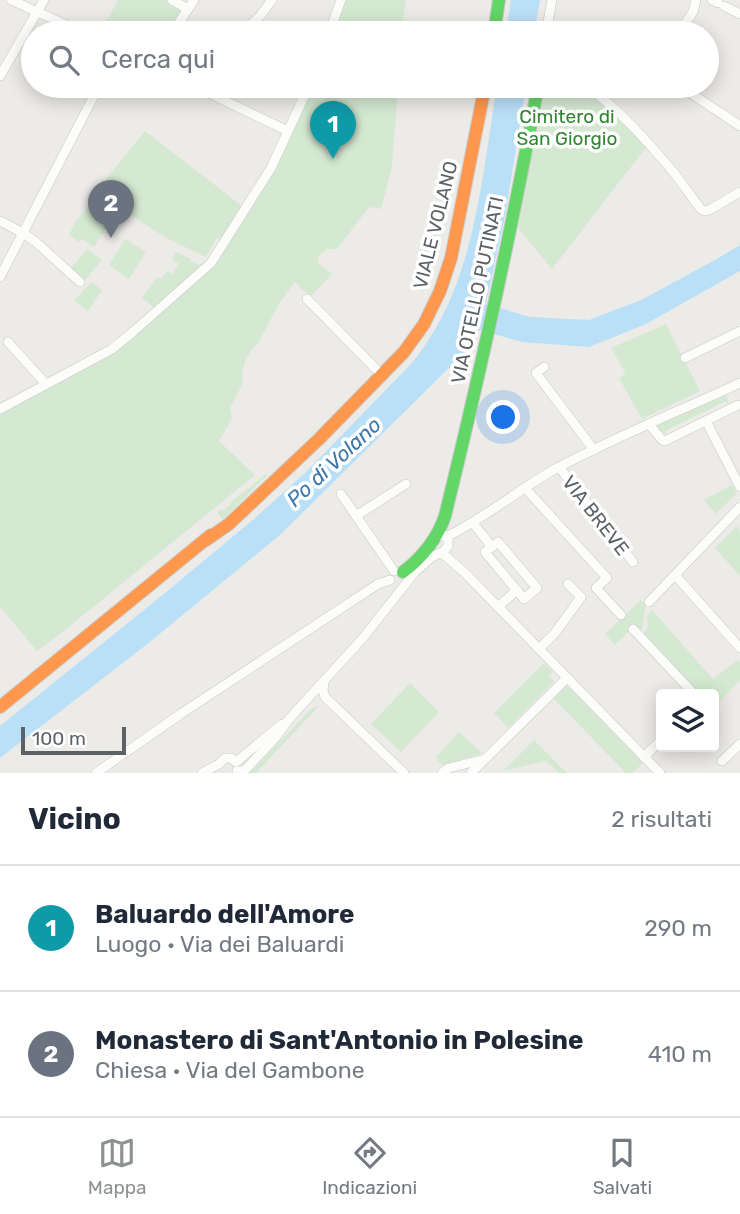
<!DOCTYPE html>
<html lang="it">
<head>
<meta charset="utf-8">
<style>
  :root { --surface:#fff; --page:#f2f2f3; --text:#1f2937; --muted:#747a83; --line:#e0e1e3; --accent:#8e9192 }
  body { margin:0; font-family:Rubik,sans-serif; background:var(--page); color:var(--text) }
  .controls { position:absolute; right:21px; bottom:21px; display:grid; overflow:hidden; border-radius:7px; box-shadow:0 4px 18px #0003 }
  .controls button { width:63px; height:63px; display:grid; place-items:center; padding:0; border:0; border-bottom:2px solid var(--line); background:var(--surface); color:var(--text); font:35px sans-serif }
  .scale { position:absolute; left:21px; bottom:18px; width:105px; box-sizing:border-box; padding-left:7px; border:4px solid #5c6165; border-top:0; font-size:19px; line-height:24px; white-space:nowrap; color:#5c6165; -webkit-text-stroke:5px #fff; paint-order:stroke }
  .you { position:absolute; left:504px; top:418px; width:24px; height:24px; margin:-18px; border:5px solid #fff; border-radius:50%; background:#1a73e8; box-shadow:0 0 0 10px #1a73e833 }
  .badge { display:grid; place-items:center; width:46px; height:46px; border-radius:50%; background:var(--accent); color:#fff; font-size:23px; font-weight:700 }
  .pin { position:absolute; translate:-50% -58px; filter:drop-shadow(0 2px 4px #0008) }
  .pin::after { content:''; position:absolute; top:37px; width:24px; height:21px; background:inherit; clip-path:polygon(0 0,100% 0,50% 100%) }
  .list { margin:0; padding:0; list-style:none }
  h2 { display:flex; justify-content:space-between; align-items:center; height:91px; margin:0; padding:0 28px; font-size:30px }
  h2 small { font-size:23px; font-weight:400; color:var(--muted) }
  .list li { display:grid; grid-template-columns:46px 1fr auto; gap:21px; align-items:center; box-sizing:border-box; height:126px; padding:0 28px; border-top:2px solid var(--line) }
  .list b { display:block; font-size:26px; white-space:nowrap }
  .list p { margin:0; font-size:23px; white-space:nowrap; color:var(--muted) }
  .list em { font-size:23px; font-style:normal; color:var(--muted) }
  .icon { flex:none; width:38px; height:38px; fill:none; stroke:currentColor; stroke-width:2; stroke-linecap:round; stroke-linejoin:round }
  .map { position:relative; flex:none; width:740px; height:773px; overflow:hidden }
  .search { position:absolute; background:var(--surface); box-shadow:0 4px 18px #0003; left:21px; right:21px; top:21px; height:77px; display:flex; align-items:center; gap:18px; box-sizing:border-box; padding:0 24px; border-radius:38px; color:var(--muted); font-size:26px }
  .sheet { height:343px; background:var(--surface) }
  nav { display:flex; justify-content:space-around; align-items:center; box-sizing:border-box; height:98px; border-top:2px solid var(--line); background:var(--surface); font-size:19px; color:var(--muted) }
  nav a { display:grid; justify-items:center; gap:4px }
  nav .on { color:var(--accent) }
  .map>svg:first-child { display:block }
  .green { fill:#d5e9d2 }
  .water { fill:#bae0f8 }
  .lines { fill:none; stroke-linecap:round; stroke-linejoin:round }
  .street-casing { stroke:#c7c8c7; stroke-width:10 }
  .fast-casing { stroke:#c9c9c9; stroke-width:14 }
  .slow-casing { stroke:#c9c9c9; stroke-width:14 }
  .street { stroke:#fcfcfb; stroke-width:9 }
  .fast { stroke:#63d668; stroke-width:12 }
  .slow { stroke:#ff974d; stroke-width:12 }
  .labels { text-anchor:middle; stroke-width:7; stroke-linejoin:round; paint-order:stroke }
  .park-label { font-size:19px; fill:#338533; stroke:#fff }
  .street-label { font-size:19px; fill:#5c6165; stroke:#fff }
  .water-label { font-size:21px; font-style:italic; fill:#3c78ab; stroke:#fff }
</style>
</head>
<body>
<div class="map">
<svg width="740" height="773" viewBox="0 0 740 773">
  <rect width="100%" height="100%" fill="#ecebe7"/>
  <!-- green -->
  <g class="green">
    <path d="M118,0h48l19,10 -16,23h-58l-9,-4z"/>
    <path d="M345,0h61l-5,33h-67z"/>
    <path d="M313,86h85l-6,81 -11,42 -12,-2 -32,42h-10l-9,7v7l14,11 -22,23 -15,-15 -15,20 -22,41c-11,9 -18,27 -15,40l-13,25 2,11 -13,22 36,34 -190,155 -28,21 -37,-44v-194l133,-78 82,-71 60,-95z"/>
    <path d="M555,86h16l-1,7 8,2 2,-8 30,20 37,39 -95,123 -34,-41 25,-140 11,2z"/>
    <path d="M145,131l97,75 -20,35 -5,-3 -11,19 -40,-19 -61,-40 3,-4 -3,-4 1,-11z"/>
    <path d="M90,205l10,6 4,-5 11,8 -21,33 -12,-8 -3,3 -10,-7 7,-14z"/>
    <path d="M125,239l21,13 -17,27 -20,-14z"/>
    <path d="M87,249l15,11 -17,20 -14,-12z"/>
    <path d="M176,252l15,7 -1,2 9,4 3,-2 3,1 -50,44 -13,-10 15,-21 4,2 6,-8 5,3 7,-10 -7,-5z"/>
    <path d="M91,282l11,8 -14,21 -14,-10z"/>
    <path d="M666,324l34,67 -58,28 -23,-41 7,-4 -15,-26z"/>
    <path d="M726,393l3,12 -3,-4 -61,30 2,4 -13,-9z"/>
    <path d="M266,474l1,1 -44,45 -6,-8 3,-2 2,1 9,-7v-2z"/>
    <path d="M732,485l5,8 -21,21 -12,-14z"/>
    <path d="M737,526l3,5v45l-25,-28z"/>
    <path d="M641,600l5,5 -4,24 -2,1 -5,-5 -20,20 -10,-11z"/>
    <path d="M652,610l61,69 25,-19 2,3v17l-26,27v-13h-14l-57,-60c6,-5 5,-12 4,-19z"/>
    <path d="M544,663l9,9 -4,4 5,6 -46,46 -14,-15z"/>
    <path d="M410,683l29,29 -38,40 -30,-28z"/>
    <path d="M567,685l76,78 -10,10h-7l-73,-75z"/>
    <path d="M319,706l-63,67h-6l62,-65z"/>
    <path d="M459,732l23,21 -38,13 -9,-8z"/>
    <path d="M534,740l33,33h-8l-13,-12 -43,10z"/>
  </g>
  <!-- water -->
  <g class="water">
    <path d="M511,0h29l-6,33h-28z"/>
    <path d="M497,86h29l-21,130 -19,88 44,13 59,3 52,-20 74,-40 25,-15v26l-94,53 -57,23 -67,-5 -42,-12 -15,22 -185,183 -134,110 -146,113v-32l165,-133 89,-74 52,-47 104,-107c65,-76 71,-185 87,-279z"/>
  </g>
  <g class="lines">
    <defs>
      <g id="street">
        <path d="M11,0l73,33"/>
        <path d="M172,0l16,9"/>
        <path d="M712,0l6,3"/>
        <path d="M724,6l16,8"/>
        <path d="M172,33l22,-33"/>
        <path d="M242,33l18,-17 12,-16"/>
        <path d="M329,33l12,-33"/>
        <path d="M546,33l6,-33"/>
        <path d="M679,33l14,-21 3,-12"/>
        <path d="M0,76l44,-76"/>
        <path d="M194,86l94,45"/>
        <path d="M587,86c34,25 61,56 88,88 9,12 17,24 26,35l5,2 3,-1 31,-18"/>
        <path d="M680,86l60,40"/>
        <path d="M0,221l23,12 14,10 43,39"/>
        <path d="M0,277l99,-191"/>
        <path d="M307,299l75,76"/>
        <path d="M8,342l38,42"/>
        <path d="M685,358l55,-27"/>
        <path d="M544,367l-8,6 58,77"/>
        <path d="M0,409l112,-60 22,-18 77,-68 60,-95 38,-82"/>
        <path d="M706,421l34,66"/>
        <path d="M649,424l13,16 3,1 73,-36"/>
        <path d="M559,467l74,95"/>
        <path d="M525,488l82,90 -11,10 25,27"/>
        <path d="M341,494l53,77"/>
        <path d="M356,516l50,-32"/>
        <path d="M473,523l19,24"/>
        <path d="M446,537c39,-19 72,-47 109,-68 60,-32 124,-58 185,-86"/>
        <path d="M498,542l39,46 -13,11 -39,-47z"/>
        <path d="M442,553l23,20 195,200"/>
        <path d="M675,575l65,73"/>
        <path d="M649,602l91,-95"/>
        <path d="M498,607l19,-17"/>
        <path d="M633,629l61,65"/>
        <path d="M539,649l16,-16 26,-36 -13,-13"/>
        <path d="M324,682l-1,9 2,6 79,76"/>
        <path d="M644,757l17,-17"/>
        <path d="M722,761l18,-17"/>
        <path d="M236,762l46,-38"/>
        <path d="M237,771h6l3,-2 30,-32 13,-18 74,-81 52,-66 17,-15 12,-6 4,-5v-7l-4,-4 -7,1"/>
        <path d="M96,773l86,-60 196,-129 12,-4"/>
        <path d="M202,773l17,-9 6,-6h6l5,4"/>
        <path d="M442,773l7,-5 32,-8"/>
        <path d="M471,773l96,-95"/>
      </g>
      <g id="fast">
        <path d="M494,33l5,-33"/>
        <path d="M403,572c20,-15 34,-33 42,-56 35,-143 67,-286 93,-430"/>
      </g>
      <g id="slow">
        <path d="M206,540l23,-16 90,-85 85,-87 20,-28 16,-33 11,-33 34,-172"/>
        <path d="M0,707l211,-172"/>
      </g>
    </defs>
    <!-- street casing -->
    <use href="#street" class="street-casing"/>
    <!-- fast casing -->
    <use href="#fast" class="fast-casing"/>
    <!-- slow casing -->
    <use href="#slow" class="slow-casing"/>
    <!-- street -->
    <use href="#street" class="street"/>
    <!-- fast -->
    <use href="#fast" class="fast"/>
    <!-- slow -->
    <use href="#slow" class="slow"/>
  </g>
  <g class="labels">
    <!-- park labels -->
    <g class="park-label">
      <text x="567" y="123">Cimitero di<tspan x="567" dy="22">San Giorgio</tspan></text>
    </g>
    <!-- street labels -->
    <g class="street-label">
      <text transform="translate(435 225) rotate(-76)" y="7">VIALE VOLANO</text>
      <text transform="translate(477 290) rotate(-78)" y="7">VIA OTELLO PUTINATI</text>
      <text transform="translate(596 515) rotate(52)" y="7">VIA BREVE</text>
    </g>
    <!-- water labels -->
    <g class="water-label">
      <text transform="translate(334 462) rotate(-43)" y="7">Po di Volano</text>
    </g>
  </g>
</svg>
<div class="controls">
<button><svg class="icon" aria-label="layers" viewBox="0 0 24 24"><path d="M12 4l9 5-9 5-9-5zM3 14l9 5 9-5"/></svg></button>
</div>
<div class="scale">100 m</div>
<div class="you"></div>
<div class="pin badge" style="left:333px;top:159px;background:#0f9aa8">1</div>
<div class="pin badge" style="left:111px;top:238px;background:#6b7280">2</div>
<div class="search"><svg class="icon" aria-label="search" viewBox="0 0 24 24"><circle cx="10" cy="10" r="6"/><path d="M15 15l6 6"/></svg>Cerca qui</div>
</div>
<section class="sheet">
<h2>Vicino<small>2 risultati</small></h2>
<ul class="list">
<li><span class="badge" style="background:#0f9aa8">1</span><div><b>Baluardo dell'Amore</b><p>Luogo · Via dei Baluardi</p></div><em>290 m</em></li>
<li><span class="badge" style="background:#6b7280">2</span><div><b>Monastero di Sant'Antonio in Polesine</b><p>Chiesa · Via del Gambone</p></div><em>410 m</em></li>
</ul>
</section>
<nav>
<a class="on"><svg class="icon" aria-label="map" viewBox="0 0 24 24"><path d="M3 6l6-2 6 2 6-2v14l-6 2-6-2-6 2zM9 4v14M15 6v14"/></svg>Mappa</a>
<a><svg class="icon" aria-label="directions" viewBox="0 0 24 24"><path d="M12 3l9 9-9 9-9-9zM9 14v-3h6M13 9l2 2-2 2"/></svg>Indicazioni</a>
<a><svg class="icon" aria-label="saved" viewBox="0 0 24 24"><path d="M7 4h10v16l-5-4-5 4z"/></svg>Salvati</a>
</nav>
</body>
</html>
